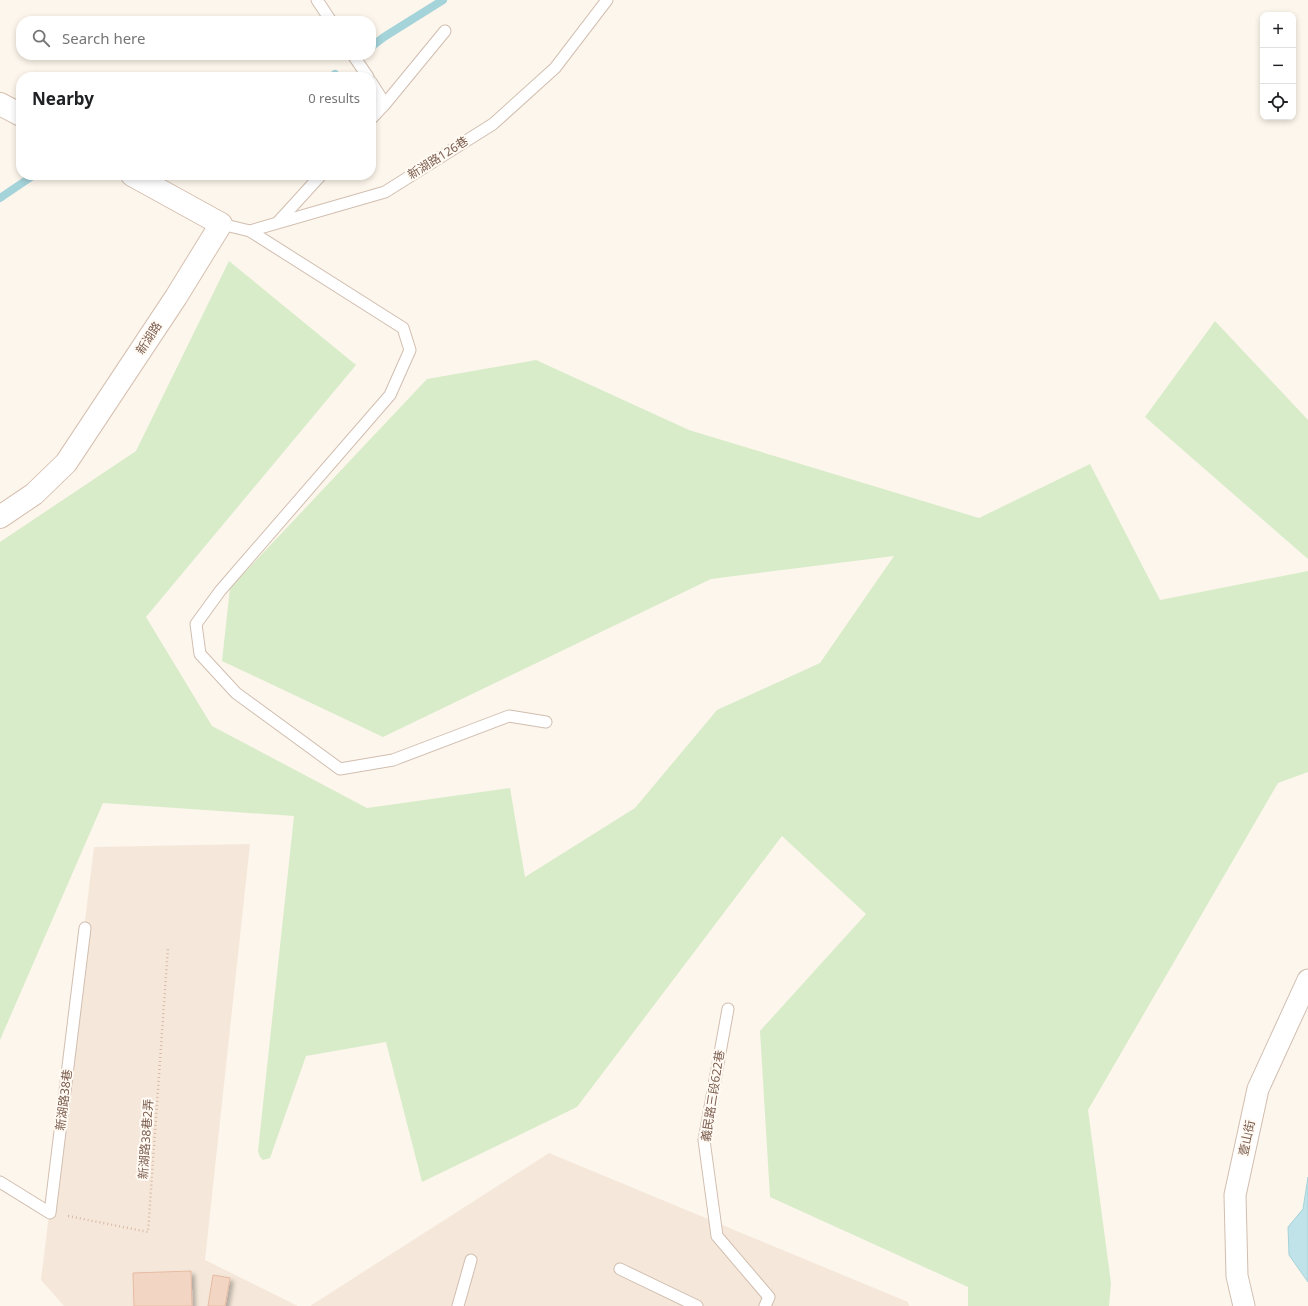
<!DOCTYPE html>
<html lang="en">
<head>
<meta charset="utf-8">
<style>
  :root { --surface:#fff; --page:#f2f2f2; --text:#202124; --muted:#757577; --line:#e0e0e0 }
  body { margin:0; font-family:"Noto Sans","Noto Sans TC",sans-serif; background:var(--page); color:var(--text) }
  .controls { position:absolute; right:12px; top:12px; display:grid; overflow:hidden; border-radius:8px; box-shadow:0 2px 6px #0003 }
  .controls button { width:36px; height:36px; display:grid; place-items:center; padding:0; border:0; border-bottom:1px solid var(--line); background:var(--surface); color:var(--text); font:20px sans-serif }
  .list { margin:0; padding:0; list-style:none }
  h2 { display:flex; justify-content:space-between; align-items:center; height:52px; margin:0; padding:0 16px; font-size:17px }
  h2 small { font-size:13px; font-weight:400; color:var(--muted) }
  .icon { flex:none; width:22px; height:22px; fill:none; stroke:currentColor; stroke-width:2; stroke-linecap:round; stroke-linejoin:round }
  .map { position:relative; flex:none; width:1308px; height:1306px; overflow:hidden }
  .search { position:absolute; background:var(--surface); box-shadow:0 2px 6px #0003; left:16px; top:16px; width:360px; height:44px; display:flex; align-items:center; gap:10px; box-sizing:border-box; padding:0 14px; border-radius:16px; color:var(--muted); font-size:15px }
  .panel { position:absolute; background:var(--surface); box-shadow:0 2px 6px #0003; left:16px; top:72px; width:360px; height:108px; border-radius:16px }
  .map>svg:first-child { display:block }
  .residential { fill:#f5e8da }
  .green { fill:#d8ecc9 }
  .water { fill:#bfe3e8; stroke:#a5d3da }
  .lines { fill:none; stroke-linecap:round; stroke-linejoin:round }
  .stream { stroke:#a5d3da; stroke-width:8 }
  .building { fill:#f3d5c3; stroke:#e6bba3; filter:url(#shadow) }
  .service-casing { stroke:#d1beb0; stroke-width:13 }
  .minor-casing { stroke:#d1beb0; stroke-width:23 }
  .secondary-casing { stroke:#d6c0b0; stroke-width:24 }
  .path { stroke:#d9b8a5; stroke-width:2.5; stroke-dasharray:1 3; stroke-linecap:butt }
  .service { stroke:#fff; stroke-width:11 }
  .minor { stroke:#fff; stroke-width:21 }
  .secondary { stroke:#fff; stroke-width:22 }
  .labels { text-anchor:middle; stroke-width:4; stroke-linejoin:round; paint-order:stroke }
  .street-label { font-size:12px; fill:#7a5c4d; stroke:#fffaf3 }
</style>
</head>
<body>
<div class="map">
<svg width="1308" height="1306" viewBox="0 0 1308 1306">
  <defs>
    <filter id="shadow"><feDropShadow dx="3.5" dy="3.5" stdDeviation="2" flood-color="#0004"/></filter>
  </defs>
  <rect width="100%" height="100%" fill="#fdf6ec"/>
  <!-- residential -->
  <g class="residential">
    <path d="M250,844l-45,416 93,46h-234l-23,-26 53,-433z"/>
    <path d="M549,1153l359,149 1,4h-599z"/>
  </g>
  <!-- green -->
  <g class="green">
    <path d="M229,261l127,104 -210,252 66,109 155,82 143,-20 15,89 110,-69 82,-98 103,-47 74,-107 -183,23 -328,158 -161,-76 8,-73 197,-209 109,-19 153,70 290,88 111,-54 70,136 148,-29v201l-30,11 -190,327 23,173 -2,23h-141v-19l-198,-90 -10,-166 106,-117 -84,-78 -205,271 -155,75 -36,-140 -80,14 -36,102 -7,2 -3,-3 -2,-6 36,-335 -191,-13 -103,237v-498l136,-91z"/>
    <path d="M1215,321l93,99v139l-163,-142z"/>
  </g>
  <!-- water -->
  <path class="water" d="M1308,1177v105l-19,-27 -1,-28 15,-18z"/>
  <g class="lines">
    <!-- stream -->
    <g class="stream">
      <path d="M371,47l13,-10 59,-37"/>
      <path d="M331,77l4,-3"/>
      <path d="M0,198l34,-23"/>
    </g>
  </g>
  <!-- building -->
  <g class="building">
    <path d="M191,1271l1,35h-58l-1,-33z"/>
    <path d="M213,1275l17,3 -5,28h-17z"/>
  </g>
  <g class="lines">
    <defs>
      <g id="service">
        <path d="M317,0l14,21"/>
        <path d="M353,55l15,22"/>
        <path d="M371,82l14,22 -14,15"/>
        <path d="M371,108l14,-4 60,-73"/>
        <path d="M279,221l42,-46"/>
        <path d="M221,224l29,7 135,-39 108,-68 62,-56 52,-68"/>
        <path d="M250,231l153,97 7,22 -20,45 -170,196 -24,33 4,30 36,39 104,76 53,-9 116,-44 37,6"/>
        <path d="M728,1009l-24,131 13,96 52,61 -4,9"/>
        <path d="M0,1182l50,31 35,-285"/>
        <path d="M620,1269l77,37"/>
        <path d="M458,1306l13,-46"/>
      </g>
      <path id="minor" d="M1244,1306l-7,-30 -2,-81 23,-106 50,-109"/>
      <g id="secondary">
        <path d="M0,104l21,11"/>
        <path d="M0,517l34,-23 32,-31 110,-166 45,-73 -89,-49"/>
      </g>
    </defs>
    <!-- service casing -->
    <use href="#service" class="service-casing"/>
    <!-- minor casing -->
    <use href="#minor" class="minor-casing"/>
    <!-- secondary casing -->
    <use href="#secondary" class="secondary-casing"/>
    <!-- path -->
    <path class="path" d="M68,1216l80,16 20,-285"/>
    <!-- service -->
    <use href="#service" class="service"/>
    <!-- minor -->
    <use href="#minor" class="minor"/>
    <!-- secondary -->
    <use href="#secondary" class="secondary"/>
  </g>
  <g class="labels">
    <!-- street labels -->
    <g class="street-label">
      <text transform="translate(438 158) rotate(-32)" y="4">新湖路126巷</text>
      <text transform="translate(149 338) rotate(-57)" y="4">新湖路</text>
      <text transform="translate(713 1096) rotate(-81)" y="4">義民路三段622巷</text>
      <text transform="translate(64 1100) rotate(-83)" y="4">新湖路38巷</text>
      <text transform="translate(1247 1138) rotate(-78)" y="4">壹山街</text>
      <text transform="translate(146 1139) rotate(-86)" y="4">新湖路38巷2弄</text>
    </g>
  </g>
</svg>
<div class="controls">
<button>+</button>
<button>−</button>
<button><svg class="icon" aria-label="locate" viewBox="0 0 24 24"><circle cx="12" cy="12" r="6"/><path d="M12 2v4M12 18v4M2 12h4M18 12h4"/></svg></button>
</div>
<div class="search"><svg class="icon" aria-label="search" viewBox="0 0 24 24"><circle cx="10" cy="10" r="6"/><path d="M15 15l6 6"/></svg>Search here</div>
<section class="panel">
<h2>Nearby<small>0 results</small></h2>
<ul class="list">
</ul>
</section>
</div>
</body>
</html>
